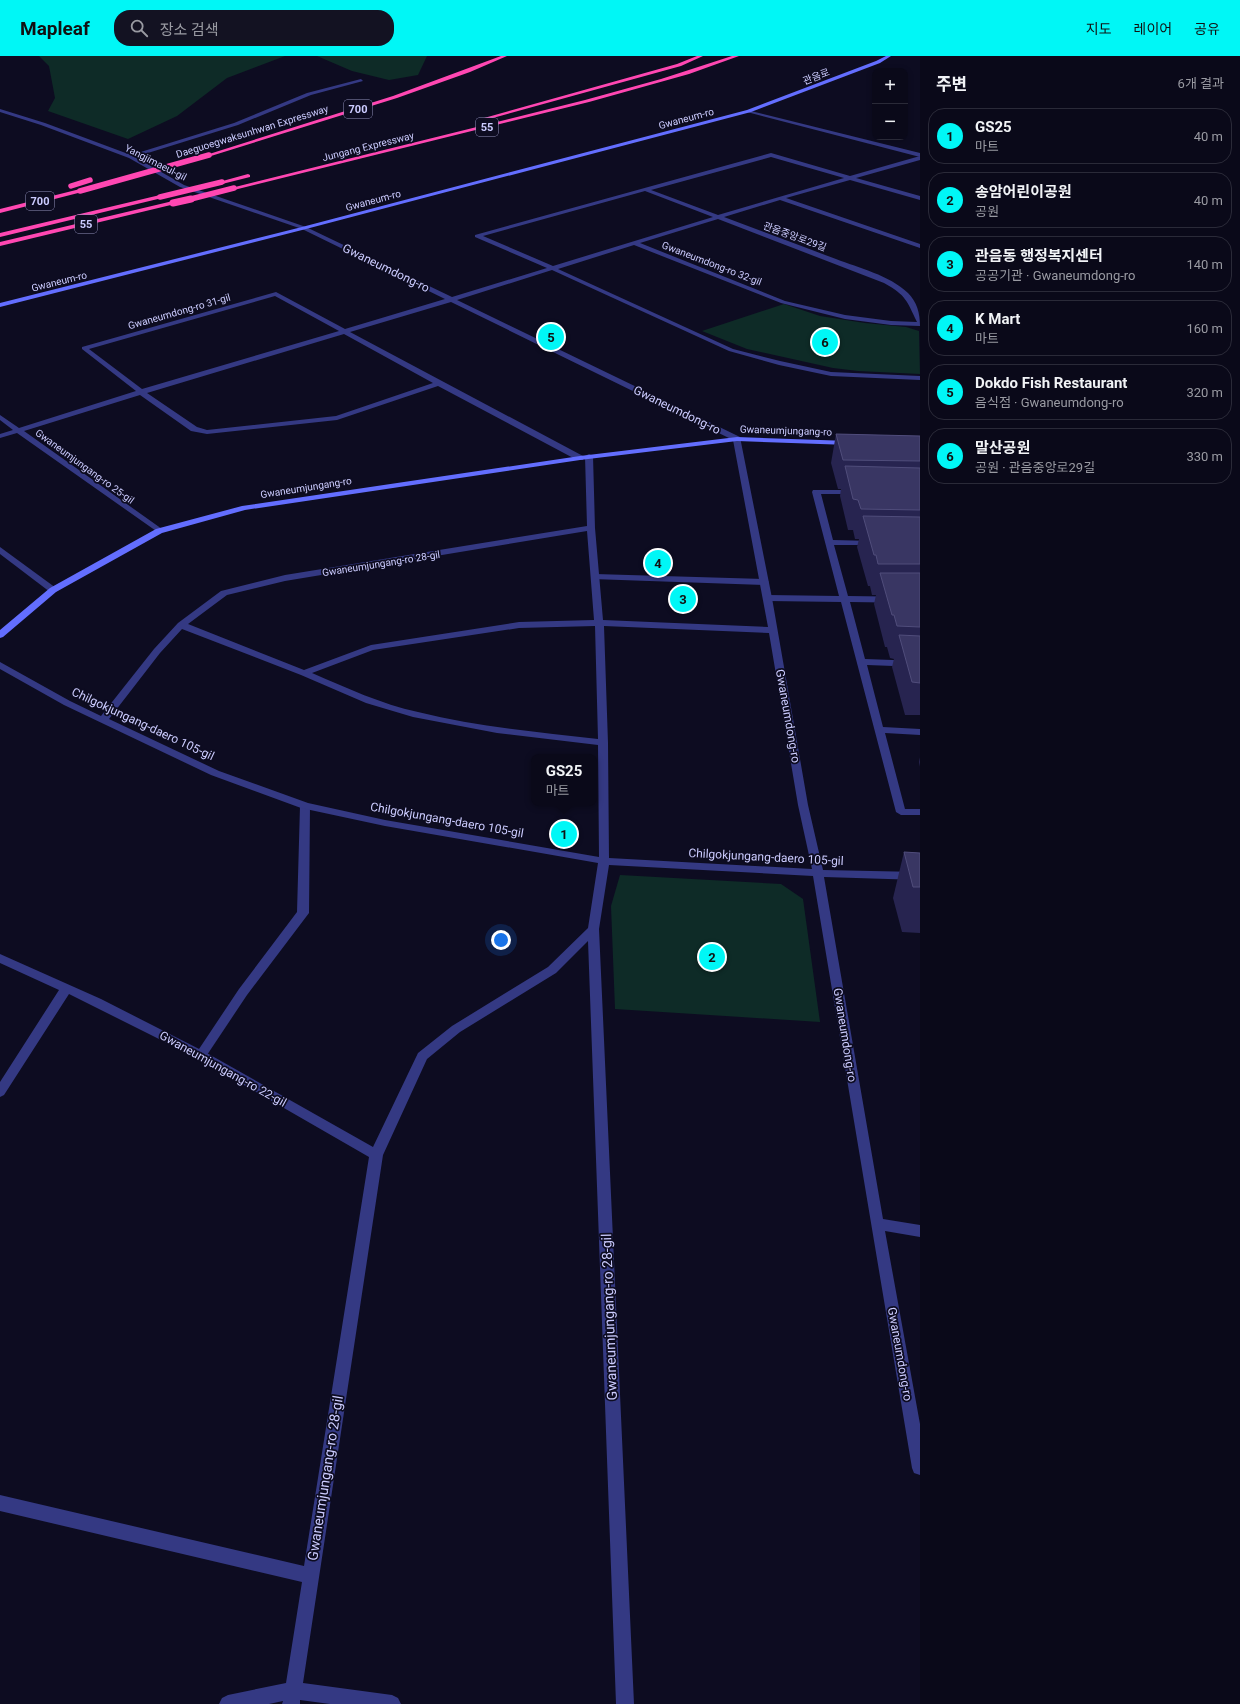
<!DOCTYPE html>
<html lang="ko">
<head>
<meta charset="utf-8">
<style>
  :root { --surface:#0a0919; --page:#131222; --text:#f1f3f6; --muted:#999aa2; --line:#2a2a38; --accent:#00f7f6 }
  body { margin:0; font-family:Roboto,"Noto Sans KR",sans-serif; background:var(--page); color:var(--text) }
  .controls { position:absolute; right:12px; top:12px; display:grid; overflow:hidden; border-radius:8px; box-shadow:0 2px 6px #0003 }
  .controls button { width:36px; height:36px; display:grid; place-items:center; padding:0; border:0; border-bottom:1px solid var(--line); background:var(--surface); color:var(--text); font:20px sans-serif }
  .you { position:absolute; left:501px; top:884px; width:14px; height:14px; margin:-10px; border:3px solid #fff; border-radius:50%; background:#1a73e8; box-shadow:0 0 0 6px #1a73e833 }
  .badge { display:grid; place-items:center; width:26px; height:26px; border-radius:50%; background:var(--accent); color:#111; font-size:13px; font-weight:700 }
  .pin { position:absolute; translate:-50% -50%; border:2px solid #fff; box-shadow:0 1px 4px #0006 }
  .popup { position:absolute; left:531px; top:698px; width:66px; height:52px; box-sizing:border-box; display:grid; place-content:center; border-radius:8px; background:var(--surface); filter:drop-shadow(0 1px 3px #0005); font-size:13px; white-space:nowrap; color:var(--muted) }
  .popup b { font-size:15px; color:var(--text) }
  .popup::after { content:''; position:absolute; left:50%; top:100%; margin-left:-8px; border:8px solid transparent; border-top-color:var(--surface) }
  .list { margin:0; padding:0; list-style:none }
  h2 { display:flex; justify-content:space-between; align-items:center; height:52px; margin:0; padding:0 16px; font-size:17px }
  h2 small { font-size:13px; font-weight:400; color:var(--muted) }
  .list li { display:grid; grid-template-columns:26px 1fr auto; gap:12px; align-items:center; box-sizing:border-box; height:56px; margin:0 8px 8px; padding:0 8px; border:1px solid var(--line); border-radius:16px }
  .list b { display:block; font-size:15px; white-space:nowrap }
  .list p { margin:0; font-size:13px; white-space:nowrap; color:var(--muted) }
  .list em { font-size:13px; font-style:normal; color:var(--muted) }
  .icon { flex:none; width:22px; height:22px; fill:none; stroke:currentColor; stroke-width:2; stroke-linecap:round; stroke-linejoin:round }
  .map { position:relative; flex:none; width:920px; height:1648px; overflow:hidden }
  header { display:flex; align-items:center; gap:24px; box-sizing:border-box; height:56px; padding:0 20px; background:var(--accent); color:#111 }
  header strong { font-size:19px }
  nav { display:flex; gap:22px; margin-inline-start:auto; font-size:14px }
  .search { width:280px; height:36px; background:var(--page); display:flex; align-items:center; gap:10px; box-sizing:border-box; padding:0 14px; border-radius:16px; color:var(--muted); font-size:15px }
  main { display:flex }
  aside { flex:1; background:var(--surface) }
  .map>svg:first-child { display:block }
  .green { fill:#0e2b27 }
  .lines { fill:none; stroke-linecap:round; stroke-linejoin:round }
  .service { fill:#343983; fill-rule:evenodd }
  .minor { fill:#343983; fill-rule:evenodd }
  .tertiary { fill:#343983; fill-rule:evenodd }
  .secondary { fill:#636eff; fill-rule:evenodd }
  .motorway { fill:#ff47b2; fill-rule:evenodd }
  .motorway-bridge-far1 { stroke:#ff47b2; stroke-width:5.5 }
  .motorway-bridge { stroke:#ff47b2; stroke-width:7 }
  .wall { fill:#272450 }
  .building { fill:#393663; stroke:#504d7b }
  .labels { text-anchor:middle; stroke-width:3.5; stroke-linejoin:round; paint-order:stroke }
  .far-street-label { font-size:10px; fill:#ccf; stroke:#0d0c21 }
  .shield { fill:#0d0c21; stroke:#9392bc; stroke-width:1 }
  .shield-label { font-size:11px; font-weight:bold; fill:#ccf }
  .street-label { font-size:12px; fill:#ccf; stroke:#0d0c21 }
  .near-street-label { font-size:14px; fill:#ccf; stroke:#0d0c21 }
</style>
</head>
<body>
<header>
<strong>Mapleaf</strong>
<div class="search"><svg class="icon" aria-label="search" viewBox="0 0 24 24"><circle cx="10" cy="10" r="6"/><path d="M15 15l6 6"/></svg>장소 검색</div>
<nav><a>지도</a><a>레이어</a><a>공유</a></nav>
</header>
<main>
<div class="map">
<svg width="920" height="1648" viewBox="0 0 920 1648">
  <rect width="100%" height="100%" fill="#0d0c21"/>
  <!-- green -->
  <g class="green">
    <path d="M39,0h246l-58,22 -50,38 -49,23 -80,-28 7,-13 -6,-32z"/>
    <path d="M317,0h110l-9,19 -29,5 -37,-9z"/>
    <path d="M784,248l36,12 45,7 41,4 13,4 1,43 -62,-3 -25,-3 -86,-19 -45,-18z"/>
    <path d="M620,819l161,9 22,15 17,123 -205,-13 -4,-103z"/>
  </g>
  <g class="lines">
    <!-- service -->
    <g class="service">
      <path d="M813,434h45v4h-37l12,46 39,1 4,2 -4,2h-38l14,51 72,1v6l-70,-1 15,57 55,2v6l-53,-2 16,62 37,2v6l-35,-2 20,76h15v6h-19l-5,-3 -55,-210 -73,-1 -4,-3 4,-3 71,1 -27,-104z"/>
      <path d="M595,518l170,5 4,3 -4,3 -173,-6 -1,-2z"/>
      <path d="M305,747l5,3 -1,107 -62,82 -42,63 -4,2 -4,-2 -2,-3 44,-66 58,-77 3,-106z"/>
    </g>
    <!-- minor -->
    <g class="minor">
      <path d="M361,23l2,2 -52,14 -73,30 -103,32 49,28 122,42 146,70 95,-29 -72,-31v-2l296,-82 79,23 70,-20v4l-64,18 64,18v4l-70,-20 -64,18 134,46v4l-140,-48 -56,17c37,14 74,28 112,42 23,9 53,16 72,34 9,9 12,20 12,33l-29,-1 -46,-6 -64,-16 -147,-58 -76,24 175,80 47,12 51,11 89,4v4l-89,-4 -52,-11 -50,-14 -177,-81 -95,30 283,137 32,161 36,207 15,65 97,2v8l-96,-3 59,342 37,6v12l-35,-6 35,193v51l-6,-2 -2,-5 -99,-592 -204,-11 -10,64 35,775h-18l-28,-763 -32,32 -96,59 -33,27 -44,96 -80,528 89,12 6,3 3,6h-71l-30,-4v4h-18l1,-3 -14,3h-50l3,-6 6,-3 58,-12 16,-101 -302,-71v-16l304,71 65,-409 -172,-99 -128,-64 -65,101 -4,2v-15l59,-92 -59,-27v-9l101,45 104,53 168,95 45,-94 34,-27 96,-59 40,-39 10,-65 -213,-37 -84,-18 -90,-33 -147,-70 -64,-36v-7l70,39 31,15 53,-67 24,-26 43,-32 64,-16 302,-49 -2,-70 4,-2 4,2 2,72 8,92 165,7 -35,-187 -282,-138 -101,30 233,124v4h-6l-139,-74 -101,34 -130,14 -16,-3 -51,-36 -116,36 138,98 1,2 -4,2 -142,-100 -17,5v-4l13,-4 -13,-10v-5l19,13 117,-37 -54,-42v-2l194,-55 69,37 100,-30 -143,-70 -122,-42 -51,-29 -88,-33 -41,-13v-3l45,14 86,32 103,-32 73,-30zM771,101l73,21 -126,37 -67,-25zM645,135l68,26 -160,49 -70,-30zM718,163l166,64c22,12 23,18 33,39l-26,-1 -46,-6 -60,-14 -145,-58zM275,240l64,35 -197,58 -53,-40zM344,278l89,49 -97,33 -129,14 -10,-3 -50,-34zM587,475l7,89 -75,2 -148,23 -67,25 -116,-46 39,-29 58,-14zM595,570l3,113c-60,-7 -121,-12 -180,-27 -37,-8 -71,-24 -106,-39l61,-23 146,-22zM604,570l165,7 29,172 14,64 -203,-11 -1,-115zM182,573l119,46 65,28 47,14 84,16 101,12 1,112 -214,-37 -77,-17 -89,-32 -110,-52 51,-66z"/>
      <path d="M0,491l56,41 1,2 -1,2h-6l-50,-38z"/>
    </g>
    <!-- tertiary -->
    <path class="tertiary" d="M747,54l173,43v4l-173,-45z"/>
    <!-- secondary -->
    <g class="secondary">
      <path d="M886,0h5l-11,7 -129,49 -445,117 -306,78v-4l302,-76 445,-117 129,-49z"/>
      <path d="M737,381l112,4 4,2 -4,2 -112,-4 -157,19 -335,50 -83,23 -106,59 -53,45 -3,1v-8l50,-42 106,-59 86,-23 338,-50z"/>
    </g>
    <!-- motorway -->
    <g class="motorway">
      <path d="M501,0h6l-37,16 -73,26 -186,58 -5,-1 187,-59z"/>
      <path d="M697,0h6l-22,10 -199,55 -5,-1 200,-56z"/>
      <path d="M732,0h7l-50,18 -100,28 -355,88 -3,-2 354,-88 76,-21z"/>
      <path d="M220,86l2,1v2l-23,7 -3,-2z"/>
      <path d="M248,118l2,1v2l-28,7 -3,-2z"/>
      <path d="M80,133l3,2 -1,1 -82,21v-4z"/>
      <path d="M160,139l2,1v2l-162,39v-4z"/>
      <path d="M173,145l2,1v2l-175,42v-4z"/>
    </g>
    <!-- motorway-bridge-far1 -->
    <g class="motorway-bridge-far1">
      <path d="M71,130l19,-6"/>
      <path d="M80,135l129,-36"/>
      <path d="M160,141l62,-15"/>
      <path d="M187,144l47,-12"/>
    </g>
    <!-- motorway-bridge -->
    <path class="motorway-bridge" d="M173,147l18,-4"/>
  </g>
  <!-- wall -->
  <g class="wall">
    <path d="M836,378l84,2v279h-15l-13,-48 2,-8 -4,-1 -3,-11h-2l-11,-43 2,-9h-4l-2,-9h-2l-11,-39 2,-8h-4l-2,-9h-5l-8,-34 1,-7h-3l-7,-26z"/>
    <path d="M920,701v10l-1,-5z"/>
    <path d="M904,796l16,1v80l-18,-1 -9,-34z"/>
  </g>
  <!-- building -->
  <g class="building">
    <path d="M836,378l84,2v25l-77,-1z"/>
    <path d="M845,410l75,2v42l-59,-1 -3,-9 -5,-1z"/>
    <path d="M863,460l57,1v47h-42l-2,-9h-2z"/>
    <path d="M880,517h40v54l-23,-1 -3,-11h-2z"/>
    <path d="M899,579l21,1v47l-8,-1z"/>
    <path d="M904,796l16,1v34h-7z"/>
  </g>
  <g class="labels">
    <!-- far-street labels -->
    <g class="far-street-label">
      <text transform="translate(816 20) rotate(-21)" y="4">관음로</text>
      <text transform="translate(686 62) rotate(-15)" y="4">Gwaneum-ro</text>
      <text transform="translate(252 75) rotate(-17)" y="4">Daeguoegwaksunhwan Expressway</text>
      <text transform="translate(368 90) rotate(-14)" y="4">Jungang Expressway</text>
      <text transform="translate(156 106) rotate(27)" y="4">Yangjimaeul-gil</text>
      <text transform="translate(373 144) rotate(-15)" y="4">Gwaneum-ro</text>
      <text transform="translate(795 180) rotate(20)" y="4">관음중앙로29길</text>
      <text transform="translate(712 207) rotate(21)" y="4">Gwaneumdong-ro 32-gil</text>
      <text transform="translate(59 225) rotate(-14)" y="4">Gwaneum-ro</text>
      <text transform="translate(179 255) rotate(-16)" y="4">Gwaneumdong-ro 31-gil</text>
      <text transform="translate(786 374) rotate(2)" y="4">Gwaneumjungang-ro</text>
      <text transform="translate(85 410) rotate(36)" y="4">Gwaneumjungang-ro 25-gil</text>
      <text transform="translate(306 431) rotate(-9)" y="4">Gwaneumjungang-ro</text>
      <text transform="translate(381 507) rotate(-9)" y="4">Gwaneumjungang-ro 28-gil</text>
    </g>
    <!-- shield labels -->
    <g class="shield">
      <rect x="344" y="44" width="28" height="18" rx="3"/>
      <rect x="476" y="62" width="22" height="18" rx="3"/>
      <rect x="26" y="136" width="28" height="18" rx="3"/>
      <rect x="75" y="159" width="22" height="18" rx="3"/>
    </g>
    <g class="shield-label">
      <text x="358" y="57">700</text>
      <text x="487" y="75">55</text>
      <text x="40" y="149">700</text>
      <text x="86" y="172">55</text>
    </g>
    <!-- street labels -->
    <g class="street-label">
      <text transform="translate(386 212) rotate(26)" y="4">Gwaneumdong-ro</text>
      <text transform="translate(677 354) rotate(26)" y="4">Gwaneumdong-ro</text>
      <text transform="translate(788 660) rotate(80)" y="4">Gwaneumdong-ro</text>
      <text transform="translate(143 668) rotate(25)" y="4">Chilgokjungang-daero 105-gil</text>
      <text transform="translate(447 764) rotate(10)" y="4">Chilgokjungang-daero 105-gil</text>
      <text transform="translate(766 801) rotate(3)" y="4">Chilgokjungang-daero 105-gil</text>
      <text transform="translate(845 979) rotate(81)" y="4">Gwaneumdong-ro</text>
      <text transform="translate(223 1013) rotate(29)" y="4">Gwaneumjungang-ro 22-gil</text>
      <text transform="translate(900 1298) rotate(80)" y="4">Gwaneumdong-ro</text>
    </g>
    <!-- near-street labels -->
    <g class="near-street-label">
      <text transform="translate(609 1261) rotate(-92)" y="5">Gwaneumjungang-ro 28-gil</text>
      <text transform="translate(325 1422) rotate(-81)" y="5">Gwaneumjungang-ro 28-gil</text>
    </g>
  </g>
</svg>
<div class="controls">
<button>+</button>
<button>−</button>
</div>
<div class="you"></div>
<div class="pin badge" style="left:564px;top:778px">1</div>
<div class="popup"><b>GS25</b>마트</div>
<div class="pin badge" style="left:712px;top:901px">2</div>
<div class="pin badge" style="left:683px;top:543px">3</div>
<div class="pin badge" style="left:658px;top:507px">4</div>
<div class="pin badge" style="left:551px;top:281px">5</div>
<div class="pin badge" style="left:825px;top:286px">6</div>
</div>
<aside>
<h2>주변<small>6개 결과</small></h2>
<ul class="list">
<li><span class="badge">1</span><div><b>GS25</b><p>마트</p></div><em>40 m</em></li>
<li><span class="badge">2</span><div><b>송암어린이공원</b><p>공원</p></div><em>40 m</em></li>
<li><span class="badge">3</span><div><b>관음동 행정복지센터</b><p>공공기관 · Gwaneumdong-ro</p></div><em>140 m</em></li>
<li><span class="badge">4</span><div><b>K Mart</b><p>마트</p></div><em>160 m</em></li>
<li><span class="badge">5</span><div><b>Dokdo Fish Restaurant</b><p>음식점 · Gwaneumdong-ro</p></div><em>320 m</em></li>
<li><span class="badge">6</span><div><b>말산공원</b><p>공원 · 관음중앙로29길</p></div><em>330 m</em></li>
</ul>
</aside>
</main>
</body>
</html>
